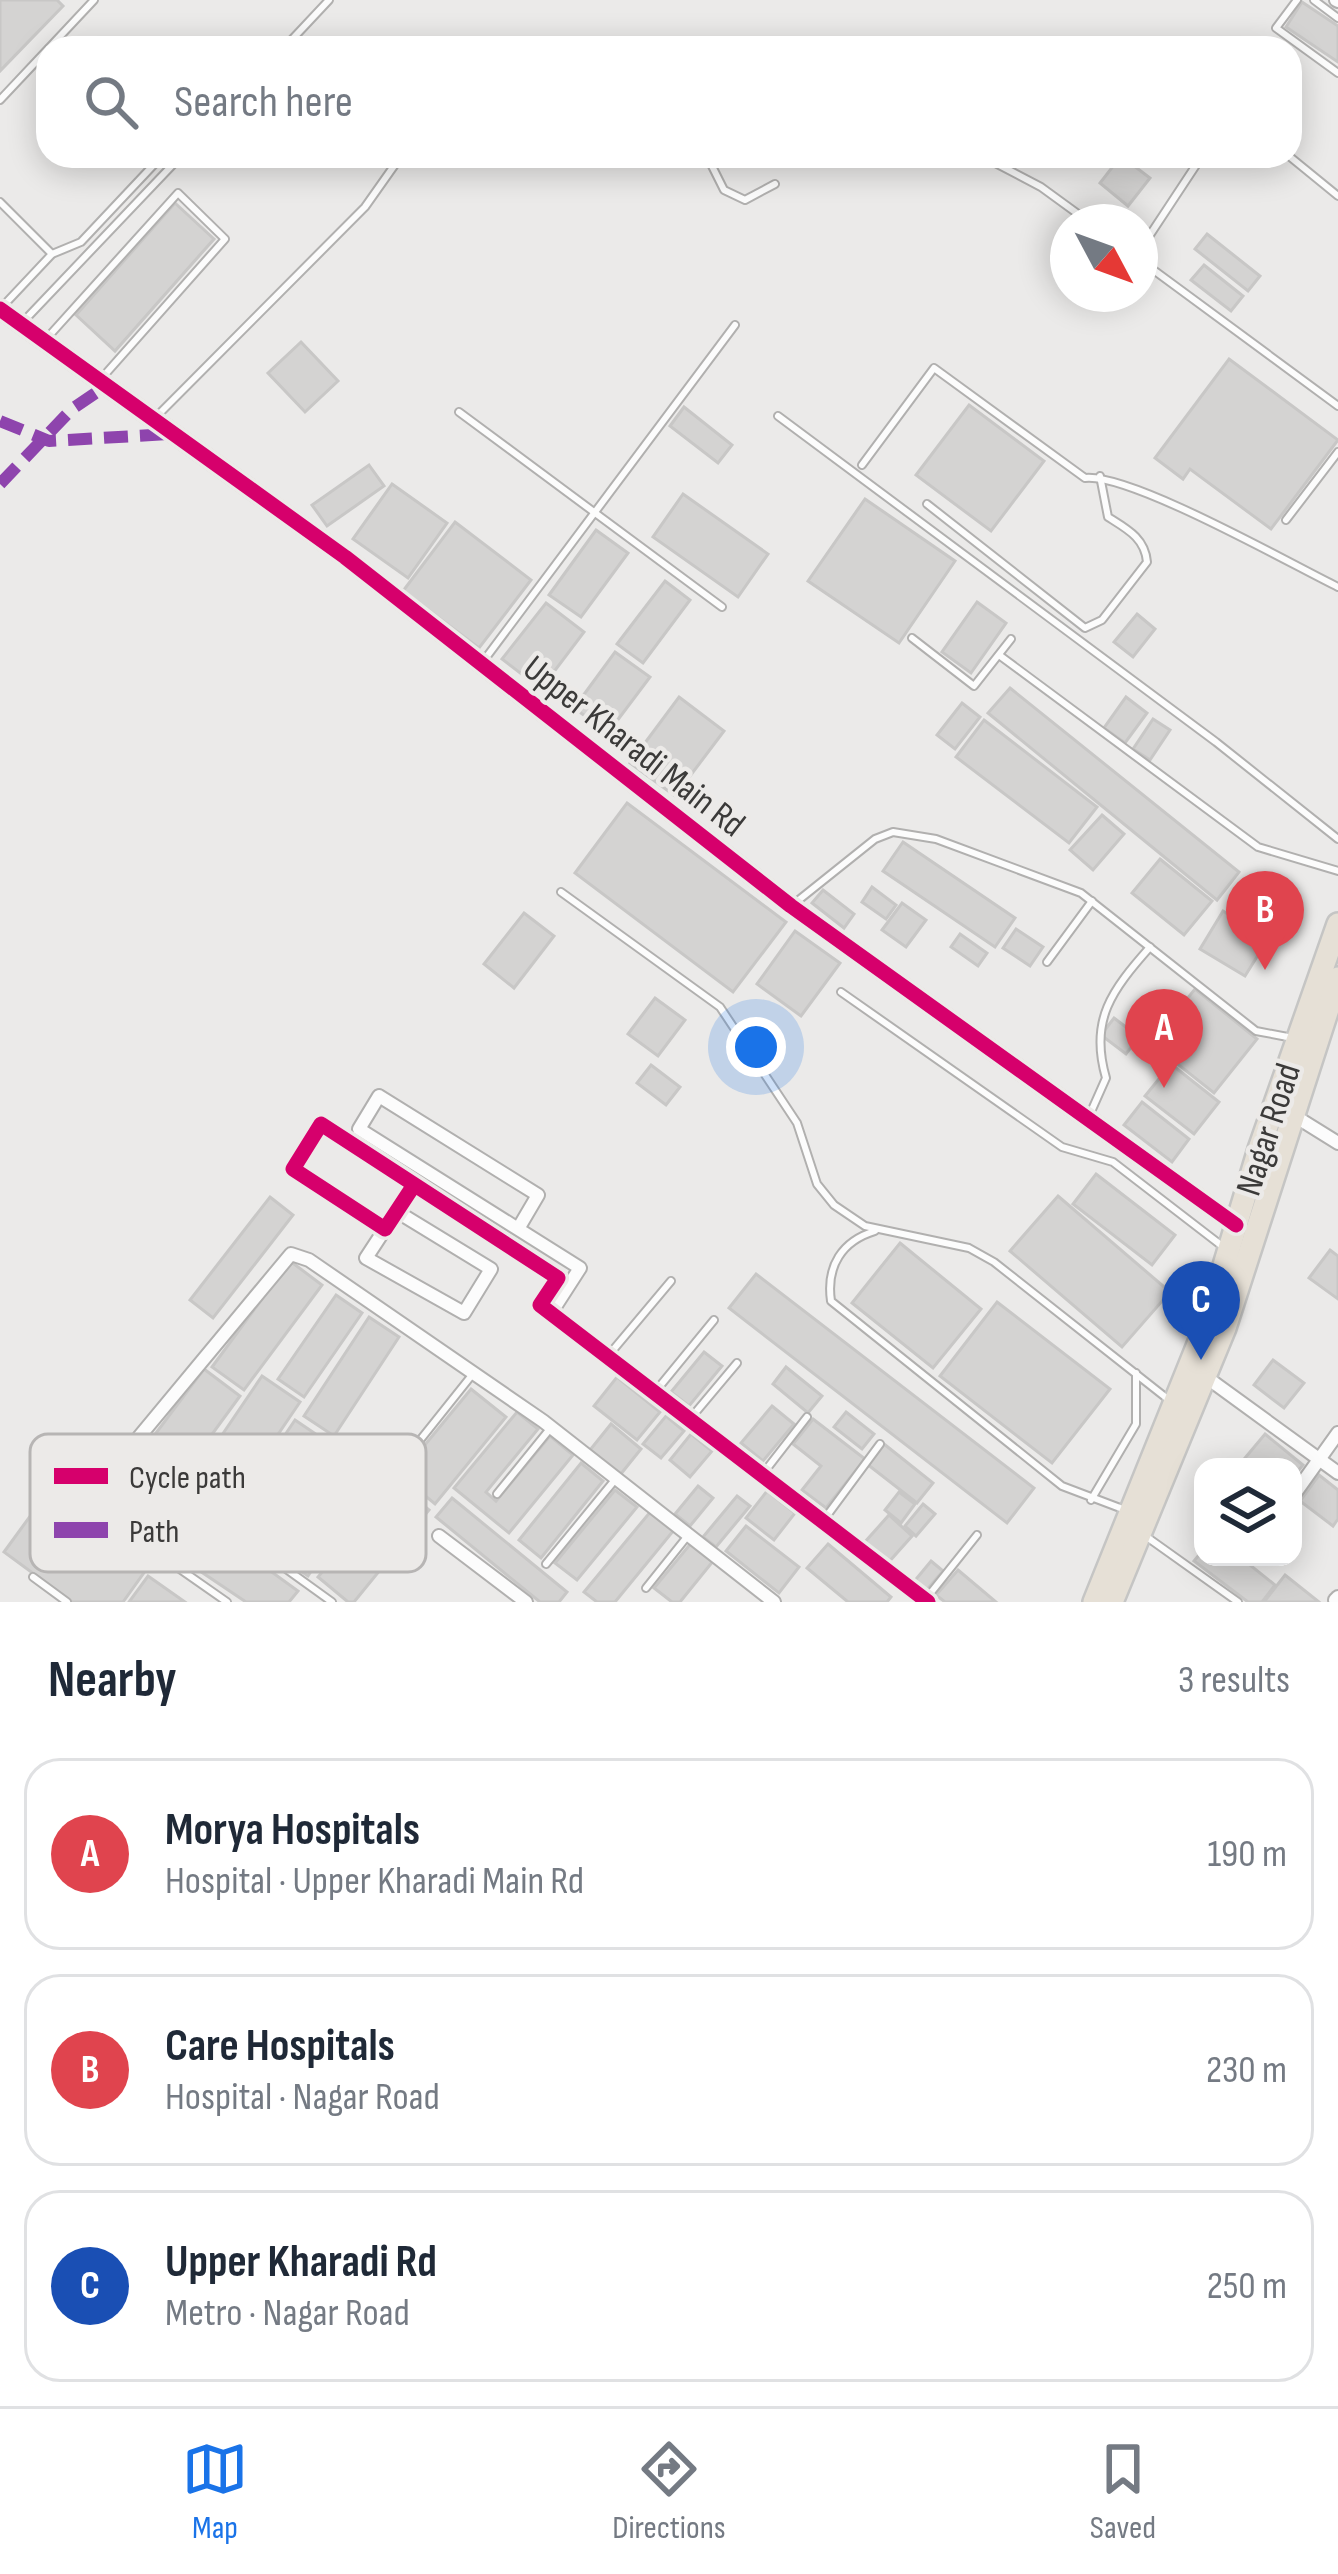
<!DOCTYPE html>
<html lang="en">
<head>
<meta charset="utf-8">
<style>
  :root { --surface:#fff; --page:#f2f2f3; --text:#1f2937; --muted:#747a83; --line:#e0e1e3; --accent:#1a73e8 }
  body { margin:0; font-family:"Sofia Sans Condensed",sans-serif; background:var(--page); color:var(--text) }
  .controls { position:absolute; right:36px; bottom:36px; display:grid; overflow:hidden; border-radius:24px; box-shadow:0 6px 30px #0003 }
  .controls button { width:108px; height:108px; display:grid; place-items:center; padding:0; border:0; border-bottom:3px solid var(--line); background:var(--surface); color:var(--text); font:60px sans-serif }
  .compass { position:absolute; left:1050px; top:204px; width:108px; height:108px; border-radius:50%; background:var(--surface); box-shadow:0 6px 30px #0003; rotate:131deg }
  .you { position:absolute; left:756px; top:1047px; width:42px; height:42px; margin:-30px; border:9px solid #fff; border-radius:50%; background:#1a73e8; box-shadow:0 0 0 18px #1a73e833 }
  .badge { display:grid; place-items:center; width:78px; height:78px; border-radius:50%; background:var(--accent); color:#fff; font-size:39px; font-weight:700 }
  .pin { position:absolute; translate:-50% -99px; filter:drop-shadow(0 3px 6px #0008) }
  .pin::after { content:''; position:absolute; top:63px; width:42px; height:36px; background:inherit; clip-path:polygon(0 0,100% 0,50% 100%) }
  .list { margin:0; padding:0; list-style:none }
  h2 { display:flex; justify-content:space-between; align-items:center; height:156px; margin:0; padding:0 48px; font-size:51px }
  h2 small { font-size:39px; font-weight:400; color:var(--muted) }
  .list li { display:grid; grid-template-columns:78px 1fr auto; gap:36px; align-items:center; box-sizing:border-box; height:192px; margin:0 24px 24px; padding:0 24px; border:3px solid var(--line); border-radius:36px }
  .list b { display:block; font-size:45px; white-space:nowrap }
  .list p { margin:0; font-size:39px; white-space:nowrap; color:var(--muted) }
  .list em { font-size:39px; font-style:normal; color:var(--muted) }
  .icon { flex:none; width:66px; height:66px; fill:none; stroke:currentColor; stroke-width:2; stroke-linecap:round; stroke-linejoin:round }
  .map { position:relative; flex:none; width:1338px; height:1602px; overflow:hidden }
  .search { position:absolute; background:var(--surface); box-shadow:0 6px 30px #0003; left:36px; right:36px; top:36px; height:132px; display:flex; align-items:center; gap:30px; box-sizing:border-box; padding:0 42px; border-radius:36px; color:var(--muted); font-size:45px }
  .sheet { height:804px; background:var(--surface) }
  nav { display:flex; justify-content:space-around; align-items:center; box-sizing:border-box; height:168px; border-top:3px solid var(--line); background:var(--surface); font-size:33px; color:var(--muted) }
  nav a { display:grid; justify-items:center; gap:6px }
  nav .on { color:var(--accent) }
  .map>svg:first-child { display:block }
  .building { fill:#d4d3d2; stroke:#c8c7c6; stroke-width:3 }
  .lines { fill:none; stroke-linecap:round; stroke-linejoin:round }
  .service-casing { stroke:#b1b0af; stroke-width:10 }
  .minor-casing { stroke:#b1b0af; stroke-width:16 }
  .tertiary-casing { stroke:#b1b0af; stroke-width:21 }
  .trunk-casing { stroke:#c5c5c4; stroke-width:26 }
  .service { stroke:#fcfcfc; stroke-width:6 }
  .minor { stroke:#fcfcfc; stroke-width:12 }
  .tertiary { stroke:#fcfcfc; stroke-width:16 }
  .trunk { stroke:#e6e0d6; stroke-width:21 }
  .quiet { stroke:#8e44ad; stroke-width:12; stroke-dasharray:24 12; stroke-linecap:butt }
  .cycleway-casing { stroke:#eceae8; stroke-width:22 }
  .cycleway { stroke:#d6006c; stroke-width:15 }
  .labels { text-anchor:middle; stroke-width:9; stroke-linejoin:round; paint-order:stroke }
  .street-label { font-size:36px; fill:#3b3a39; stroke:#eceae8 }
  .key { fill:#eceae8; stroke:#b7b5b4; stroke-width:3 }
  .key-label { font-size:33px; fill:#3b3a39 }
</style>
</head>
<body>
<div class="map">
<svg width="1338" height="1602" viewBox="0 0 1338 1602">
  <rect width="100%" height="100%" fill="#ebeae9"/>
  <!-- building -->
  <g class="building">
    <path d="M0,0h57l6,6 -63,65z"/>
    <path d="M1302,2l36,24v36l-52,-35z"/>
    <path d="M1121,156l29,22 -22,28 -28,-23z"/>
    <path d="M175,203l39,36 -99,112 -39,-36z"/>
    <path d="M1207,234l53,42 -12,15 -53,-42z"/>
    <path d="M1204,265l39,31 -12,15 -40,-31z"/>
    <path d="M301,342l37,39 -33,31 -37,-39z"/>
    <path d="M1229,359l109,81 -67,89 -81,-60 -7,10 -28,-21z"/>
    <path d="M969,405l75,56 -53,70 -75,-56z"/>
    <path d="M684,407l48,38 -14,18 -48,-37z"/>
    <path d="M369,465l15,21 -57,40 -15,-21z"/>
    <path d="M392,484l55,39 -39,55 -55,-39z"/>
    <path d="M683,494l85,60 -30,43 -85,-60z"/>
    <path d="M865,499l90,62 -56,82 -91,-62z"/>
    <path d="M455,522l76,58 -52,68 -76,-57z"/>
    <path d="M596,530l32,23 -47,64 -32,-22z"/>
    <path d="M665,581l25,19 -47,63 -26,-19z"/>
    <path d="M977,602l29,21 -35,50 -29,-21z"/>
    <path d="M546,603l38,29 -43,57 -39,-30z"/>
    <path d="M1137,614l18,15 -22,28 -19,-15z"/>
    <path d="M615,652l35,25 -42,56 -34,-25z"/>
    <path d="M1010,688l229,184 -22,28 -229,-187z"/>
    <path d="M679,697l45,34 -49,65 -45,-33z"/>
    <path d="M1126,697l21,16 -22,30 -21,-15z"/>
    <path d="M962,703l18,14 -25,32 -18,-14z"/>
    <path d="M1153,719l17,11 -20,30 -17,-11z"/>
    <path d="M984,720l113,87 -28,36 -113,-86z"/>
    <path d="M627,803l159,119 -53,70 -158,-119z"/>
    <path d="M1102,815l22,19 -31,36 -23,-20z"/>
    <path d="M903,842l112,76 -20,29 -112,-76z"/>
    <path d="M1160,859l52,42 -28,34 -52,-42z"/>
    <path d="M872,887l24,18 -10,14 -24,-17z"/>
    <path d="M823,890l31,24 -10,14 -32,-25z"/>
    <path d="M902,903l24,17 -20,27 -24,-17z"/>
    <path d="M1223,911l45,28 -23,37 -45,-27z"/>
    <path d="M524,913l30,23 -40,52 -30,-24z"/>
    <path d="M1016,929l27,18 -13,19 -27,-18z"/>
    <path d="M795,931l45,32 -39,53 -44,-32z"/>
    <path d="M960,934l27,19 -9,13 -27,-19z"/>
    <path d="M1195,989l62,50 -43,54 -63,-50z"/>
    <path d="M655,998l30,22 -27,36 -30,-22z"/>
    <path d="M1114,1018l25,19 -13,17 -25,-19z"/>
    <path d="M1171,1064l48,38 -25,32 -49,-38z"/>
    <path d="M651,1065l29,22 -14,18 -29,-22z"/>
    <path d="M1142,1102l47,37 -17,23 -48,-37z"/>
    <path d="M1096,1174l79,61 -23,30 -79,-61z"/>
    <path d="M1058,1196l112,96 -48,55 -112,-96z"/>
    <path d="M270,1197l23,18 -80,103 -23,-18z"/>
    <path d="M900,1243l81,66 -48,59 -81,-65z"/>
    <path d="M1330,1250l8,6v43l-29,-21z"/>
    <path d="M290,1261l32,24 -78,105 -32,-23z"/>
    <path d="M756,1274l278,214 -27,35 -278,-215z"/>
    <path d="M336,1295l26,18 -58,84 -26,-18z"/>
    <path d="M997,1302l113,87 -58,74 -112,-87z"/>
    <path d="M369,1317l30,20 -65,99 -30,-20z"/>
    <path d="M704,1352l18,14 -33,40 -18,-14z"/>
    <path d="M1273,1360l31,23 -20,25 -30,-23z"/>
    <path d="M786,1367l36,29 -14,17 -35,-29z"/>
    <path d="M204,1369l36,27 -62,85 -37,-28z"/>
    <path d="M262,1376l38,26 -76,112 -38,-26z"/>
    <path d="M617,1377l43,35 -23,28 -43,-34z"/>
    <path d="M471,1389l35,28 -71,87 -35,-29z"/>
    <path d="M772,1406l22,18 -31,37 -22,-18z"/>
    <path d="M517,1412l21,17 -52,63 10,9 54,-65 23,19 -64,78 -55,-45z"/>
    <path d="M846,1412l28,22 -12,15 -28,-22z"/>
    <path d="M666,1416l18,15 -23,27 -18,-14z"/>
    <path d="M813,1419l52,40 -39,49 -24,-18 19,-24 -28,-22z"/>
    <path d="M295,1420l81,55 -68,101 -81,-55z"/>
    <path d="M611,1424l30,25 -21,26 -30,-25z"/>
    <path d="M691,1434l21,17 -22,26 -20,-17z"/>
    <path d="M1265,1434l38,31 -10,12v-10l-53,-3z"/>
    <path d="M884,1444l49,39 -16,20 -50,-39z"/>
    <path d="M581,1463l22,18 -62,77 -22,-18z"/>
    <path d="M1319,1475l19,15v29l-5,7 -33,-25z"/>
    <path d="M396,1482l33,28 -75,92h-6l-30,-25z"/>
    <path d="M698,1486l15,12 -23,28 -15,-12z"/>
    <path d="M615,1490l22,17 -60,73 -22,-17z"/>
    <path d="M767,1491l28,22 -21,27 -28,-22z"/>
    <path d="M899,1492l16,12 -14,19 -16,-13z"/>
    <path d="M47,1493l101,74 -25,35h-51l-68,-50z"/>
    <path d="M737,1496l13,10 -34,41 -13,-10z"/>
    <path d="M452,1498l115,94 -8,10h-19l-104,-85z"/>
    <path d="M923,1504l12,10 -19,22 -11,-10z"/>
    <path d="M651,1511l23,19 -59,72h-18l-13,-10z"/>
    <path d="M889,1515l23,21 -25,28 -23,-21z"/>
    <path d="M746,1526l53,41 -20,26 -53,-42z"/>
    <path d="M218,1533l80,58 -9,11h-43l-52,-35z"/>
    <path d="M692,1542l22,18 -34,42h-8l-18,-14z"/>
    <path d="M828,1544l63,53 -4,5h-39l-41,-34z"/>
    <path d="M1203,1550v7h37l35,28 -13,17h-14l-54,-41z"/>
    <path d="M931,1561l12,10 -19,22 -12,-9z"/>
    <path d="M958,1570l38,32h-51l-9,-7z"/>
    <path d="M1285,1575l34,27h-55z"/>
    <path d="M148,1576l37,26h-56z"/>
  </g>
  <g class="lines">
    <defs>
      <g id="service">
        <path d="M1297,0l-21,28 62,45"/>
        <path d="M1314,0l24,18"/>
        <path d="M49,48l45,-48"/>
        <path d="M264,48l1,-1"/>
        <path d="M284,48l45,-48"/>
        <path d="M503,48l13,-7 32,7"/>
        <path d="M0,100l48,-51"/>
        <path d="M707,156l17,34 21,10 30,-16"/>
        <path d="M982,156l59,31 48,35"/>
        <path d="M1289,156l49,40"/>
        <path d="M0,202l52,52"/>
        <path d="M1140,250l62,-94"/>
        <path d="M1140,260l198,146"/>
        <path d="M3,306l49,-52 29,-12 81,-86"/>
        <path d="M22,323l159,-167"/>
        <path d="M48,337l130,-144 47,46 -124,140"/>
        <path d="M459,412l263,195"/>
        <path d="M778,416l438,326 122,97"/>
        <path d="M156,417l209,-210 36,-51"/>
        <path d="M862,465l72,-97 151,110c45,-5 204,85 253,109"/>
        <path d="M927,504l158,124 17,-8 45,-58c-2,-24 -20,-33 -39,-45l-8,-41"/>
        <path d="M1286,520l52,-68"/>
        <path d="M912,638l62,48 37,-47"/>
        <path d="M999,655l259,192 80,24"/>
        <path d="M482,663l253,-338"/>
        <path d="M561,892l159,115 77,116 20,61 17,21 31,21 104,22 25,14 175,138"/>
        <path d="M795,903l80,-64 18,-7 43,7 145,54 175,138 37,7"/>
        <path d="M1047,962l45,-61"/>
        <path d="M841,992l221,155 51,15 113,87"/>
        <path d="M1090,1114l16,-36c-17,-58 6,-88 44,-131"/>
        <path d="M875,1231c-33,10 -49,35 -44,70l231,185 66,25"/>
        <path d="M608,1356l63,-75"/>
        <path d="M655,1392l59,-72"/>
        <path d="M690,1419l47,-56"/>
        <path d="M113,1444l219,158"/>
        <path d="M762,1475l45,-58"/>
        <path d="M64,1488l163,114"/>
        <path d="M497,1494l52,-64"/>
        <path d="M1091,1500l45,-76v-51"/>
        <path d="M823,1521l57,-77"/>
        <path d="M1144,1535l94,67"/>
        <path d="M322,1563l150,-188"/>
        <path d="M546,1564l68,-83"/>
        <path d="M33,1577l34,25"/>
        <path d="M646,1588l40,-50"/>
        <path d="M925,1600l52,-65"/>
      </g>
      <g id="minor">
        <path d="M1336,0l2,1"/>
        <path d="M1293,1115l45,28"/>
        <path d="M414,1185l-29,44 -92,-60 28,-45 237,154 -18,27 388,297"/>
        <path d="M385,1229l-19,29 98,55 27,-44 -95,-58"/>
        <path d="M518,1229l-159,-100 20,-33 159,99 -20,34 62,39 -29,45"/>
        <path d="M1206,1377l132,96"/>
        <path d="M139,1437l152,-183 18,6 234,161 231,181"/>
        <path d="M1293,1496l45,-63"/>
        <path d="M439,1536l87,66"/>
        <path d="M1335,1600l3,-3"/>
      </g>
      <path id="tertiary" d="M0,309l345,248 446,349 445,319"/>
      <g id="trunk">
        <path d="M1094,1602l113,-280 52,-173 79,-225"/>
        <path d="M1112,1602l113,-274 113,-350"/>
      </g>
    </defs>
    <!-- service casing -->
    <use href="#service" class="service-casing"/>
    <!-- minor casing -->
    <use href="#minor" class="minor-casing"/>
    <!-- tertiary casing -->
    <use href="#tertiary" class="tertiary-casing"/>
    <!-- trunk casing -->
    <use href="#trunk" class="trunk-casing"/>
    <!-- service -->
    <use href="#service" class="service"/>
    <!-- minor -->
    <use href="#minor" class="minor"/>
    <!-- tertiary -->
    <use href="#tertiary" class="tertiary"/>
    <!-- trunk -->
    <use href="#trunk" class="trunk"/>
    <!-- quiet -->
    <g class="quiet">
      <path d="M0,421l49,20 121,-7"/>
      <path d="M0,484l72,-75 37,-25"/>
    </g>
    <defs>
      <g id="cycleway">
        <path d="M0,309l345,248 446,349 445,319"/>
        <path d="M414,1185l-29,44 -92,-60 28,-45 237,154 -18,27 388,297"/>
      </g>
    </defs>
    <!-- cycleway casing -->
    <use href="#cycleway" class="cycleway-casing"/>
    <!-- cycleway -->
    <use href="#cycleway" class="cycleway"/>
  </g>
  <g class="labels">
    <!-- street labels -->
    <g class="street-label">
      <text transform="translate(635 745) rotate(38)" y="13">Upper Kharadi Main Rd</text>
      <text transform="translate(1267 1129) rotate(-72)" y="13">Nagar Road</text>
    </g>
  </g>
  <!-- legend -->
  <rect x="30" y="1434" width="396" height="138" rx="18" class="key"/>
  <rect x="54" y="1468" width="54" height="16" fill="#d6006c"/>
  <rect x="54" y="1522" width="54" height="16" fill="#8e44ad"/>
  <g class="key-label">
    <text x="129" y="1488">Cycle path</text>
    <text x="129" y="1542">Path</text>
  </g>
</svg>
<div class="controls">
<button><svg class="icon" aria-label="layers" viewBox="0 0 24 24"><path d="M12 4l9 5-9 5-9-5zM3 14l9 5 9-5"/></svg></button>
</div>
<svg class="compass" viewBox="-18 -18 36 36"><path d="M0-13l5 13h-10z" fill="#e53935"/><path d="M0 13l5-13h-10z" fill="#747a83"/></svg>
<div class="you"></div>
<div class="pin badge" style="left:1164px;top:1088px;background:#e0444e">A</div>
<div class="pin badge" style="left:1265px;top:970px;background:#e0444e">B</div>
<div class="pin badge" style="left:1201px;top:1360px;background:#1a4fb4">C</div>
<div class="search"><svg class="icon" aria-label="search" viewBox="0 0 24 24"><circle cx="10" cy="10" r="6"/><path d="M15 15l6 6"/></svg>Search here</div>
</div>
<section class="sheet">
<h2>Nearby<small>3 results</small></h2>
<ul class="list">
<li><span class="badge" style="background:#e0444e">A</span><div><b>Morya Hospitals</b><p>Hospital · Upper Kharadi Main Rd</p></div><em>190 m</em></li>
<li><span class="badge" style="background:#e0444e">B</span><div><b>Care Hospitals</b><p>Hospital · Nagar Road</p></div><em>230 m</em></li>
<li><span class="badge" style="background:#1a4fb4">C</span><div><b>Upper Kharadi Rd</b><p>Metro · Nagar Road</p></div><em>250 m</em></li>
</ul>
</section>
<nav>
<a class="on"><svg class="icon" aria-label="map" viewBox="0 0 24 24"><path d="M3 6l6-2 6 2 6-2v14l-6 2-6-2-6 2zM9 4v14M15 6v14"/></svg>Map</a>
<a><svg class="icon" aria-label="directions" viewBox="0 0 24 24"><path d="M12 3l9 9-9 9-9-9zM9 14v-3h6M13 9l2 2-2 2"/></svg>Directions</a>
<a><svg class="icon" aria-label="saved" viewBox="0 0 24 24"><path d="M7 4h10v16l-5-4-5 4z"/></svg>Saved</a>
</nav>
</body>
</html>
